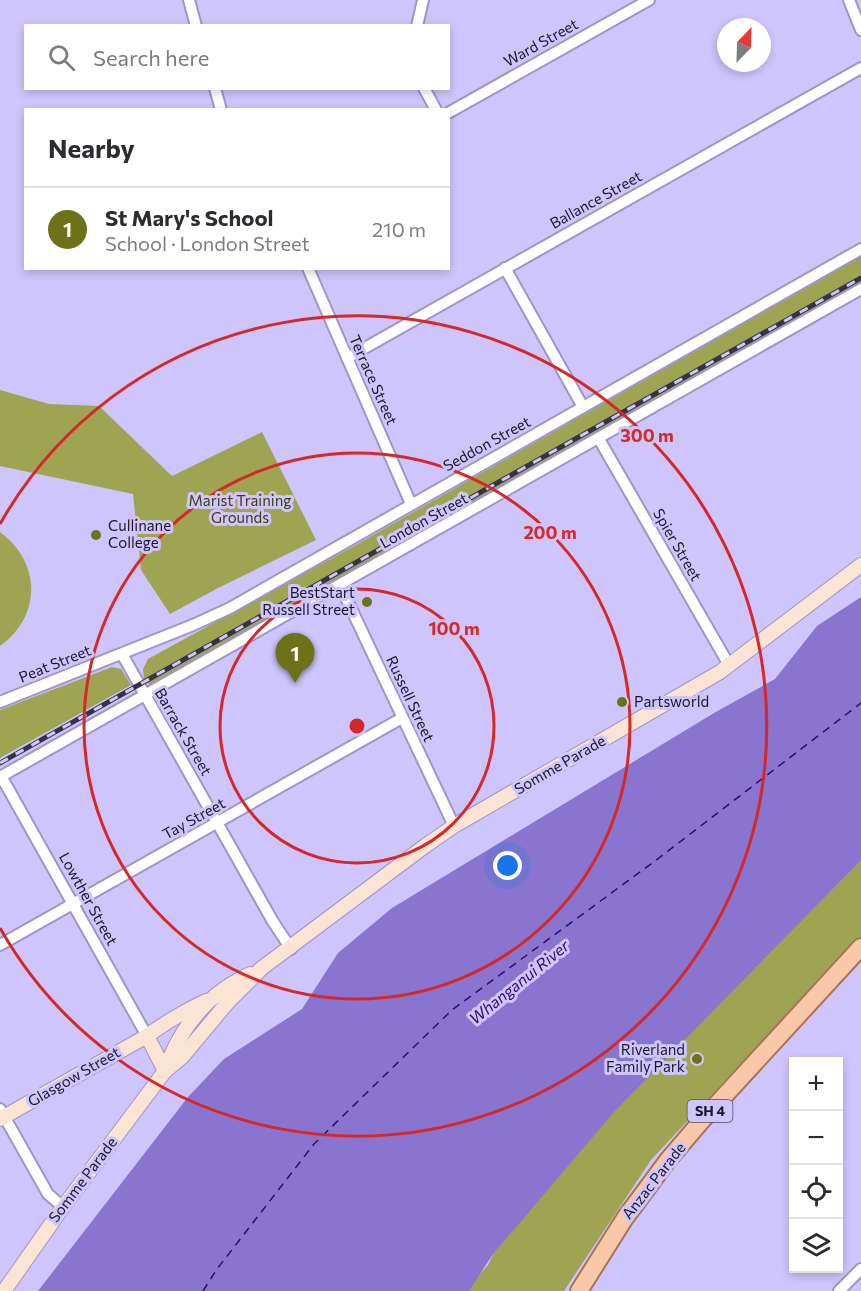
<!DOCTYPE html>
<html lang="en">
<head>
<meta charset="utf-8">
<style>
  :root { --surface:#fff; --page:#f2f2f3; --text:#2b2b33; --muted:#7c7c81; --line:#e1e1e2; --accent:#6d7218 }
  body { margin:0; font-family:Commissioner,sans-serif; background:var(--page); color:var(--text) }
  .controls { position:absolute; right:18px; bottom:18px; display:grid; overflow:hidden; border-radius:0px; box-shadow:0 3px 9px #0003 }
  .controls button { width:54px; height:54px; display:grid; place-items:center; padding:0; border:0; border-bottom:2px solid var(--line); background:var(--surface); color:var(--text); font:30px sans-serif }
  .compass { position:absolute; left:717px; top:18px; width:54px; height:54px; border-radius:50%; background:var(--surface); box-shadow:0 3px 9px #0003; rotate:23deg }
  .you { position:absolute; left:508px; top:866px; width:21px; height:21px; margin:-15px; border:4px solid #fff; border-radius:50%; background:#1a73e8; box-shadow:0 0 0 9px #1a73e833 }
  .badge { display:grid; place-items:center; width:39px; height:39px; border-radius:50%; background:var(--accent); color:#fff; font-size:20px; font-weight:700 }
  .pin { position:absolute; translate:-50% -50px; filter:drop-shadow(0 2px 3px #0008) }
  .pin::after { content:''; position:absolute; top:32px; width:21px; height:18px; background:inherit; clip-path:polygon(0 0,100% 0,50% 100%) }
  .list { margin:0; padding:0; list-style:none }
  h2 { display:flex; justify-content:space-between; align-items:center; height:78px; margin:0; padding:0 24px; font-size:26px }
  h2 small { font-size:20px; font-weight:400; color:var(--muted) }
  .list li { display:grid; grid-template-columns:39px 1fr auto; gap:18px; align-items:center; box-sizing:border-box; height:84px; padding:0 24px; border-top:2px solid var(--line) }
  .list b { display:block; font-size:22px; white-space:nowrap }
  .list p { margin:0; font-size:20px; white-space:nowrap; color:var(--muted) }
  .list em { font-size:20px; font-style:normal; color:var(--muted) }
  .icon { flex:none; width:33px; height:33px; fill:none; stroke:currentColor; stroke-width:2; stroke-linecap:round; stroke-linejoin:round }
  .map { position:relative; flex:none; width:861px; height:1291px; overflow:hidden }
  .search { position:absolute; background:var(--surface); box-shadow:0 3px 9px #0003; left:24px; top:24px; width:426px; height:66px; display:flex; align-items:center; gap:15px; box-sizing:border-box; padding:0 21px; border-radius:0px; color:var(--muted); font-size:22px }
  .panel { position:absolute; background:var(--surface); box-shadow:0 3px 9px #0003; left:24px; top:108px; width:426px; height:162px; border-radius:0px }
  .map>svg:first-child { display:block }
  .green { fill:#9ea452 }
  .water { fill:#8975cf }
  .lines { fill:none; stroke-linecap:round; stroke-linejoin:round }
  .ferry { stroke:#370677; stroke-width:1.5; stroke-dasharray:8 6; stroke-linecap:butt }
  .minor-casing { stroke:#9e95c9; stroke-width:14 }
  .secondary-casing { stroke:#9e95c9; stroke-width:16 }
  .primary-casing { stroke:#a97358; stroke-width:20 }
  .minor { stroke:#fff; stroke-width:10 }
  .secondary { stroke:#fce4d4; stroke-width:14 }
  .primary { stroke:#f9c8a9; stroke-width:16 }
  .rail-casing { stroke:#37324b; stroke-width:5 }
  .rail { stroke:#cec5fc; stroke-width:3; stroke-dasharray:9; stroke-linecap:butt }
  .ring { fill:none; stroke:#d62828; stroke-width:3 }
  .poi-dot { fill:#6d7218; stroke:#cec5fc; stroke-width:2 }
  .labels { text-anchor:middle; stroke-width:6; stroke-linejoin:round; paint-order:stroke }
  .shield { fill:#cec5fc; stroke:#514c6a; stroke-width:1.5 }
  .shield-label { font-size:14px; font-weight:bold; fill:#1c182c }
  .street-label { font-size:15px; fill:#1c182c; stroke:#cec5fc }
  .park-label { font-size:15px; fill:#3c3f12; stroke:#cec5fc }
  .poi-label { font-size:15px; fill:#1c182c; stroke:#cec5fc; text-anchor:start }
  .water-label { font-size:16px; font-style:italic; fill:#370677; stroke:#cec5fc }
  .centre { fill:#d62828; stroke:#cec5fc; stroke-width:3 }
  .ring-label { font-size:18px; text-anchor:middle; font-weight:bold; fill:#d62828; stroke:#cec5fc; stroke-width:6; stroke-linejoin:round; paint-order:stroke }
</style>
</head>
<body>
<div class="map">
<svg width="861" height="1291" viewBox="0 0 861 1291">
  <rect width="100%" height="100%" fill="#cec5fc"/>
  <!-- green -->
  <g class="green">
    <path d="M861,256v29l-707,397 -5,2 -5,-5 -1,-10 5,-10 208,-114z"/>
    <path d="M0,390l49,14 50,2 73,70 90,-44 54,108 -98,48 -48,26 -29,-44 -8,-76 -133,-28z"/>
    <path d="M0,532c41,30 42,84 0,114z"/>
    <path d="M112,667l9,2 10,16 -131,73v-48z"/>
    <path d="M861,858v82l-98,100 -112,120 -87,131h-99l23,-26 5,-11 137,-176z"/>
  </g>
  <!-- water -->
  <path class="water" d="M861,597v263l-247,252 -121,142 -24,37h-431l150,-194 36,-38 78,-50 36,-56 54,-45 322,-195 61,-34 42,-53z"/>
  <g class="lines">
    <!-- ferry -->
    <path class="ferry" d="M203,1291l14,-22 97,-125 138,-134 203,-149 206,-158"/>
    <defs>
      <g id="minor">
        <path d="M189,0l7,26"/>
        <path d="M849,0l12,30"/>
        <path d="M417,26l6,-26"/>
        <path d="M215,88l6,22"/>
        <path d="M424,88l12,22"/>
        <path d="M448,113l201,-113"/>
        <path d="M308,268l103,236"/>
        <path d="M505,268l78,139"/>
        <path d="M347,358l514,-290"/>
        <path d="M599,439l130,226"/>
        <path d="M340,585l114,241"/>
        <path d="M122,654l150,266 19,29"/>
        <path d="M0,702l193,-77 37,-17 631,-359"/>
        <path d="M1,776l146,260"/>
        <path d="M0,777l861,-488"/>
        <path d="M0,945l402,-227"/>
        <path d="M0,1109l48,85 15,13"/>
        <path d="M839,1291l22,-22"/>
      </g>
      <g id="secondary">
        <path d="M147,1036l18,35"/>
        <path d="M165,1071c15,-44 42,-77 85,-97"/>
        <path d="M0,1119l147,-83c19,-14 38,-25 59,-35"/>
        <path d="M4,1291l59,-84 102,-136 17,-14 46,-55 34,-34 163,-122 29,-20 266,-154 141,-107"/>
      </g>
      <path id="primary" d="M579,1291l46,-73 43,-58 36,-42 157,-171"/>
    </defs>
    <!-- minor casing -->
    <use href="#minor" class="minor-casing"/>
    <!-- secondary casing -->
    <use href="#secondary" class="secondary-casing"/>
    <!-- primary casing -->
    <use href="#primary" class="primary-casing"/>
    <!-- minor -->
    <use href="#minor" class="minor"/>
    <!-- secondary -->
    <use href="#secondary" class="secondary"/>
    <!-- primary -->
    <use href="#primary" class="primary"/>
    <defs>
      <path id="rail" d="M0,763l861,-485"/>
    </defs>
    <!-- rail casing -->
    <use href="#rail" class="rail-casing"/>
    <!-- rail -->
    <use href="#rail" class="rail"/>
  </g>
  <!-- distance rings -->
  <g class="ring">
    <circle cx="357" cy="726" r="137"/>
    <circle cx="357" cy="726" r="273"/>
    <path d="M0 524A410 410 0 1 1 0 928"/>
  </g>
  <!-- markers -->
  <g class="poi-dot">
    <circle cx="96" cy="535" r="6"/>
    <circle cx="367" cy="602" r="6"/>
    <circle cx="622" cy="702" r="6"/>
    <circle cx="697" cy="1059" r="6"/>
  </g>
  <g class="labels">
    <!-- shield labels -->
    <rect class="shield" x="687.5" y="1100" width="45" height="22" rx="4.5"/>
    <g class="shield-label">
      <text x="710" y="1116">SH 4</text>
    </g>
    <!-- street labels -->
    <g class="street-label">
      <text transform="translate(541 43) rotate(-29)" y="5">Ward Street</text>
      <text transform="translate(596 200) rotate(-29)" y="5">Ballance Street</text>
      <text transform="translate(373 380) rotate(66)" y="5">Terrace Street</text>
      <text transform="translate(487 444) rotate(-29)" y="5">Seddon Street</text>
      <text transform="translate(424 521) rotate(-29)" y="5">London Street</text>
      <text transform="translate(677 545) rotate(60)" y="5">Spier Street</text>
      <text transform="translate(55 664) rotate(-22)" y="5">Peat Street</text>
      <text transform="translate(410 699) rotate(65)" y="5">Russell Street</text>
      <text transform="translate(183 732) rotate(60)" y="5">Barrack Street</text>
      <text transform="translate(560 765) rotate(-30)" y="5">Somme Parade</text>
      <text transform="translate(194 819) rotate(-29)" y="5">Tay Street</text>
      <text transform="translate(88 899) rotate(61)" y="5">Lowther Street</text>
      <text transform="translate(74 1077) rotate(-30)" y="5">Glasgow Street</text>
      <text transform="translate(83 1180) rotate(-53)" y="5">Somme Parade</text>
      <text transform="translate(654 1181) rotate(-52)" y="5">Anzac Parade</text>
    </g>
    <!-- park labels -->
    <g class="park-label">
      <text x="240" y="506">Marist Training<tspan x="240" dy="17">Grounds</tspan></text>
    </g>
    <!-- poi labels -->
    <g class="poi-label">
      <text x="108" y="531">Cullinane<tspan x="108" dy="17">College</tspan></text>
      <text x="355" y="598" text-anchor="end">BestStart<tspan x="355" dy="17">Russell Street</tspan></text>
      <text x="634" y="707">Partsworld</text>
      <text x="685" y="1055" text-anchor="end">Riverland<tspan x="685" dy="17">Family Park</tspan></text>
    </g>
    <!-- water labels -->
    <g class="water-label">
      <text transform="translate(519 982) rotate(-39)" y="6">Whanganui River</text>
    </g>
  </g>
  <circle cx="357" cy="726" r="9" class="centre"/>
  <g class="ring-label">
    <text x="647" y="442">300 m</text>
    <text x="550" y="539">200 m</text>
    <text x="454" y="635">100 m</text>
  </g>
</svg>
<div class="controls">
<button>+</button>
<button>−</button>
<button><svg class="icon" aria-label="locate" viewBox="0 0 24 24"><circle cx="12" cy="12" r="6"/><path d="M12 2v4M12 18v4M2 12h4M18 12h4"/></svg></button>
<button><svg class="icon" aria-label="layers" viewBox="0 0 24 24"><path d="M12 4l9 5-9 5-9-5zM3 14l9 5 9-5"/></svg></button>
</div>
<svg class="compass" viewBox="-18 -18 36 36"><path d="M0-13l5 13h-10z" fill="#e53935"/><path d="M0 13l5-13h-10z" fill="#7c7c81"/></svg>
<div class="you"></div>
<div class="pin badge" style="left:295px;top:683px">1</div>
<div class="search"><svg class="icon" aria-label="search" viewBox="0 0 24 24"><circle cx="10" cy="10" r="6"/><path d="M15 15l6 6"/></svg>Search here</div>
<section class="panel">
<h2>Nearby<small></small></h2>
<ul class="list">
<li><span class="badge">1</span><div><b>St Mary's School</b><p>School · London Street</p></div><em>210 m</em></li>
</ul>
</section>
</div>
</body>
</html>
